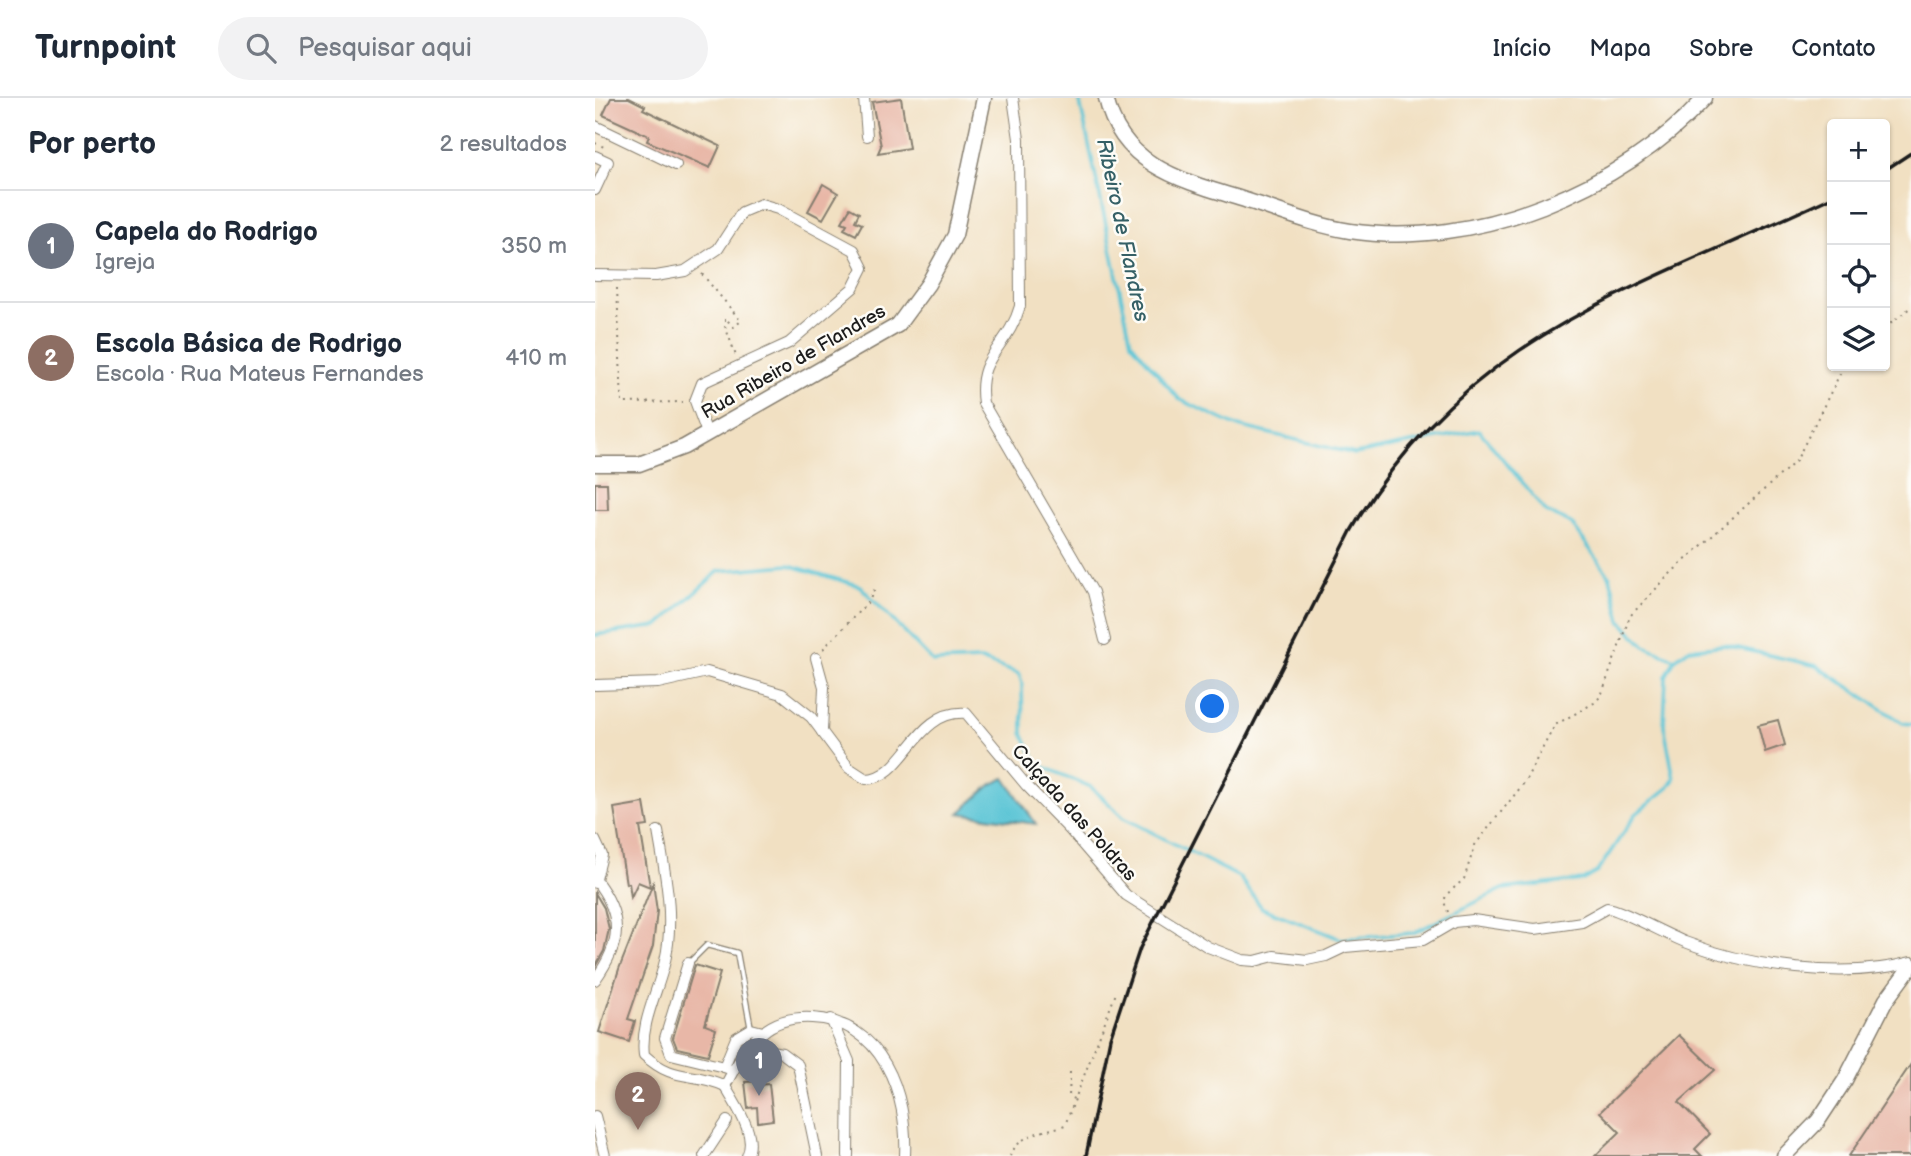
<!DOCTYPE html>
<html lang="pt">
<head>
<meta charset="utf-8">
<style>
  :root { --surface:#fff; --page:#f2f2f3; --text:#1f2937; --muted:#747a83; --line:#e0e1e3; --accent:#b45309 }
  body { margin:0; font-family:"Balsamiq Sans",sans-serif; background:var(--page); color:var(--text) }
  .controls { position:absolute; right:21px; top:21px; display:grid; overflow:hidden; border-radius:7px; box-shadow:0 2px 5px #0004 }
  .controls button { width:63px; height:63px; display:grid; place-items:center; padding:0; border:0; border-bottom:2px solid var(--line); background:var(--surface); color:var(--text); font:35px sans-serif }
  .you { position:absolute; left:618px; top:609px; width:24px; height:24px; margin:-18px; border:5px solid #fff; border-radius:50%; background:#1a73e8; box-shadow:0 0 0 10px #1a73e833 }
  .badge { display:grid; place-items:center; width:46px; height:46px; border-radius:50%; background:var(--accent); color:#fff; font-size:23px; font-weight:700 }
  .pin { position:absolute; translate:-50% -58px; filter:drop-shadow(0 2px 4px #0008) }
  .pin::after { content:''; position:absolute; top:37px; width:24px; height:21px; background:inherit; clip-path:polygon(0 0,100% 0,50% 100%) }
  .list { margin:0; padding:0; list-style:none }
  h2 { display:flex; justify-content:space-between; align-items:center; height:91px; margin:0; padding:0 28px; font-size:30px }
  h2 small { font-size:23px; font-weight:400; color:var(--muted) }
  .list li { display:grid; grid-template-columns:46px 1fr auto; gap:21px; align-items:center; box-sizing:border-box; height:112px; padding:0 28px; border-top:2px solid var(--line) }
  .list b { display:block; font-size:26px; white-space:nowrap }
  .list p { margin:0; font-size:23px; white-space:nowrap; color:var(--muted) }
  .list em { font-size:23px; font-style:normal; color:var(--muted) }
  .icon { flex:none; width:38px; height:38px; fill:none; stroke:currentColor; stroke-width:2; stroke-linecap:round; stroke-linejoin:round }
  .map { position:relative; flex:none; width:1316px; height:1058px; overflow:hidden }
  header { display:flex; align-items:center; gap:42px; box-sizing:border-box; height:98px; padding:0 35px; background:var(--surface); border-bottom:2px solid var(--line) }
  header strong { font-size:33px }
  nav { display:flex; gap:38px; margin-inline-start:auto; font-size:24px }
  .search { width:490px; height:63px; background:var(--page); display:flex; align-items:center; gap:18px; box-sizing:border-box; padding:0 24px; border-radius:38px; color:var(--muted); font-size:26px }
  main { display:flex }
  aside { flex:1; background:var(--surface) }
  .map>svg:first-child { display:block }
  .water { fill:#5bc5d6; stroke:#3c7079; stroke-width:2 }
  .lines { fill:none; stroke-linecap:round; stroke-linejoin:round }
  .stream { stroke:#5bc5d6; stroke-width:3.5 }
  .building { fill:#e8b7a7 }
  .lane-casing { stroke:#867e6f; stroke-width:7 }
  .street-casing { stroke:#867e6f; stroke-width:12 }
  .secondary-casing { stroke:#867e6f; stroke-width:17 }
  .path { stroke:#867e6f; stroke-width:2; stroke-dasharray:2 5; stroke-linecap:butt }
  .lane { stroke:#fff; stroke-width:4.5 }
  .street { stroke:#fff; stroke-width:10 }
  .secondary { stroke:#fff; stroke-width:14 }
  .rail { stroke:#1c1c1c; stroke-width:3.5 }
  .labels { text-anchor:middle; stroke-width:5; stroke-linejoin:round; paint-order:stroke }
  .street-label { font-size:19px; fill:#1c1c1c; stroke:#fdfcf7 }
  .water-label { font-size:21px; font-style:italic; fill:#356066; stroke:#fdfcf7 }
</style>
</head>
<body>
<header>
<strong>Turnpoint</strong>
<div class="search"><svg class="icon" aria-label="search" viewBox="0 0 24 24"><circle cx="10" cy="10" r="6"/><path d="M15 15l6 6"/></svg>Pesquisar aqui</div>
<nav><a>Início</a><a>Mapa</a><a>Sobre</a><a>Contato</a></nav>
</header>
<main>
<aside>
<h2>Por perto<small>2 resultados</small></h2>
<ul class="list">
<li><span class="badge" style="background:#6b7280">1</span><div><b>Capela do Rodrigo</b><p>Igreja</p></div><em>350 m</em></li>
<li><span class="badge" style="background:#8d6e63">2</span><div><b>Escola Básica de Rodrigo</b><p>Escola · Rua Mateus Fernandes</p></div><em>410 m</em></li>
</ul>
</aside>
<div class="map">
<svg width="1316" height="1058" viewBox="0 0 1316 1058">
  <rect width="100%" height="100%" fill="#fdfcf7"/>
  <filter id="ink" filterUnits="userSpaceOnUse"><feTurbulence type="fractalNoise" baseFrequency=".0143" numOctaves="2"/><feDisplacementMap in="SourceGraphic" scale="14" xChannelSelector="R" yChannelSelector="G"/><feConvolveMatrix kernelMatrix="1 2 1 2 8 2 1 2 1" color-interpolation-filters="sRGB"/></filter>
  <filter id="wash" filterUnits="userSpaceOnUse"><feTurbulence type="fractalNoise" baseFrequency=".00686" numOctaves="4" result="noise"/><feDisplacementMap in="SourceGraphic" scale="28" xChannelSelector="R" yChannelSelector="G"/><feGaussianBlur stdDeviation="1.57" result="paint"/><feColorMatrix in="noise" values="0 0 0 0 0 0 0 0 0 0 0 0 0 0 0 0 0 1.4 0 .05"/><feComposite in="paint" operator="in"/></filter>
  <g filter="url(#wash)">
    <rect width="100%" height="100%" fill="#f1e0c2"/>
    <!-- water -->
    <path class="water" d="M410,680l31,46 -77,-11 33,-29z"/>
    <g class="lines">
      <!-- stream -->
      <g class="stream">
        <path d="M484,0l52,244 48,57 55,26 121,29 124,-24 67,82 25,11 39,54 11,44 24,25 30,13"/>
        <path d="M0,537l63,-9 61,-55 70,-6 71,21 73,76 48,-2 38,14 3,9 1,50 14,31 54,23 33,31 115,59 23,31 79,31 72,-6 90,-44 80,-9 14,-8 39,-58 32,-26 6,-9 -10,-53 2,-50 9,-17 14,-10 36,-4 92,21 86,57 8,1"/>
      </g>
    </g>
    <g id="blocks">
      <!-- building -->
      <g class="building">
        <path d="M16,0h18l16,8 -2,3 77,37 -10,22 -63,-27 2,-5 -46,-21z"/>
        <path d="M306,0l8,50 -31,5 3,-7 -9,-44z"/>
        <path d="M228,86l15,9 -15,26 -15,-8z"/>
        <path d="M255,110l9,5 -4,8 7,3 -6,11 -12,-6 3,-5 -5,-2z"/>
        <path d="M0,385h12l1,27h-13z"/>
        <path d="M1183,622l7,25 -20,7 -7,-27z"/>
        <path d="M49,705l4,23 -8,1 10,60 -12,-5 -7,15 -2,-14 -3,1 -12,-76z"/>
        <path d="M58,785l4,28 -4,35 -25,73 7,2 -6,21 -30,-10 20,-63z"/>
        <path d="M0,795l9,15 5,21 -5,22 -9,16z"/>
        <path d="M100,867l25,8 -15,52 11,4 -8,26 -31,-7 -4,-10z"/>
        <path d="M1084,937l36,35 -36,32 31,32 -15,15 7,7h-107l25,-24 -20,-20z"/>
        <path d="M1316,966v92h-62z"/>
        <path d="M163,983v4l11,-1 4,36 -15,2 -1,-15 -9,1 -3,-26z"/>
      </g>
    </g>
  </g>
  <g filter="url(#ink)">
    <use href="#blocks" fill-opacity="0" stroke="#867e6f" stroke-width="2"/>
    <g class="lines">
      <defs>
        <path id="lane" d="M94,865l18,-18 30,8 14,76"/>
        <g id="street">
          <path d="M269,0l3,38"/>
          <path d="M418,0l6,41 1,167c-12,43 -44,48 -37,97l110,189 12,48"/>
          <path d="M0,28l81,39"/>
          <path d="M0,58l13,6 -13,28"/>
          <path d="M0,177l61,1 29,-5 33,-22 24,-37 19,-8 17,5 76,41 9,18 -10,20 -64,55 -87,40 -7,18 12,32"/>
          <path d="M221,560l8,29 -2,45"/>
          <path d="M0,587l63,-2 49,-11 75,22 29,23 38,51 17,11c39,0 49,-70 100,-66l60,72 44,45 56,65 82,52 34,13 13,1 19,-5 33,4 19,-4 19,-9 78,-7 31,-18 19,-2 62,9 47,-7 25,-14c11,0 62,28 78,34 64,25 159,38 226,20"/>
          <path d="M63,733c7,42 17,87 7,130 -7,31 -25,62 -21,94 32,29 47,15 81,31"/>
          <path d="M0,742l7,15 -7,28"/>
          <path d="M0,781c29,37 27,64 0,101"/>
          <path d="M93,865l-23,75 6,16 53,13"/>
          <path d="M236,921l18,42 -1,95"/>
          <path d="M154,949l33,6 16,12 19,91"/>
          <path d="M132,970l-3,-1 12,-29 15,-9 12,3"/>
          <path d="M130,988c10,-19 21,-39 37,-53 14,-12 31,-16 50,-15 70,3 96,76 93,138"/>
          <path d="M130,988c10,19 33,49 22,70"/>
          <path d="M0,1018l10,40"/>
          <path d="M109,1058l23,-35"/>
        </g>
        <g id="secondary">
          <path d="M511,0c14,64 70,81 126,98 38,11 79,29 118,35 124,19 271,-41 355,-133"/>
          <path d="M0,366h44l45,-17 214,-122 30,-41 27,-49 29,-137"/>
          <path d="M1189,1058l34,-35 27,-41 41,-80 25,-34"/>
        </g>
      </defs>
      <!-- lane casing -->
      <use href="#lane" class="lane-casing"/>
      <!-- street casing -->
      <use href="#street" class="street-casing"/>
      <!-- secondary casing -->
      <use href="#secondary" class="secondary-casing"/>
      <!-- path -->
      <g class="path">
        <path d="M0,45l9,4 -1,2"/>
        <path d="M107,176l39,47 -7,6 -9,-9v8l11,30"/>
        <path d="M22,190l5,115 61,-1"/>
        <path d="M1290,230l26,-21"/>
        <path d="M228,551l46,-48 6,-13"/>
        <path d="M853,814l-4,-10 2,-7 18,-16 11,-34 49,-62 31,-58 39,-22 7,-7 29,-80 42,-44 124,-111 48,-95"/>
        <path d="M475,974l-1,25 5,2"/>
        <path d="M415,1058c11,-24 33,-23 55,-31l51,-132"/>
      </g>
      <!-- lane -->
      <use href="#lane" class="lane"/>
      <!-- street -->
      <use href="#street" class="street"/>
      <!-- secondary -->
      <use href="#secondary" class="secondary"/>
      <!-- rail -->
      <g class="rail">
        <path d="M1290,72l26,-17"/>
        <path d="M491,1058l24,-118 30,-90 211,-417c116,-199 287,-242 481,-334"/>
      </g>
    </g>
  </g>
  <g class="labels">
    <!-- street labels -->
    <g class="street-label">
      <text transform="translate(198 263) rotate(-30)" y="7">Rua Ribeiro de Flandres</text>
      <text transform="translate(480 714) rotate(48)" y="7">Calçada das Poldras</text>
    </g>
    <!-- water labels -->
    <g class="water-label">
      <text transform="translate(528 132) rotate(78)" y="7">Ribeiro de Flandres</text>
    </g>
  </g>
</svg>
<div class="controls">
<button>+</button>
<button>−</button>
<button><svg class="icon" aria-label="locate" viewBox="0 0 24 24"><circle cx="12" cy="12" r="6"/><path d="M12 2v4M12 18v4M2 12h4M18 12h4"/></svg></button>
<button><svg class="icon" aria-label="layers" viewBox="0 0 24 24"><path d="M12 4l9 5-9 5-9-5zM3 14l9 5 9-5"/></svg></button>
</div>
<div class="you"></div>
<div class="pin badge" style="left:164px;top:998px;background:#6b7280">1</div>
<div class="pin badge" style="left:43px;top:1032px;background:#8d6e63">2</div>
</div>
</main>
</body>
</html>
